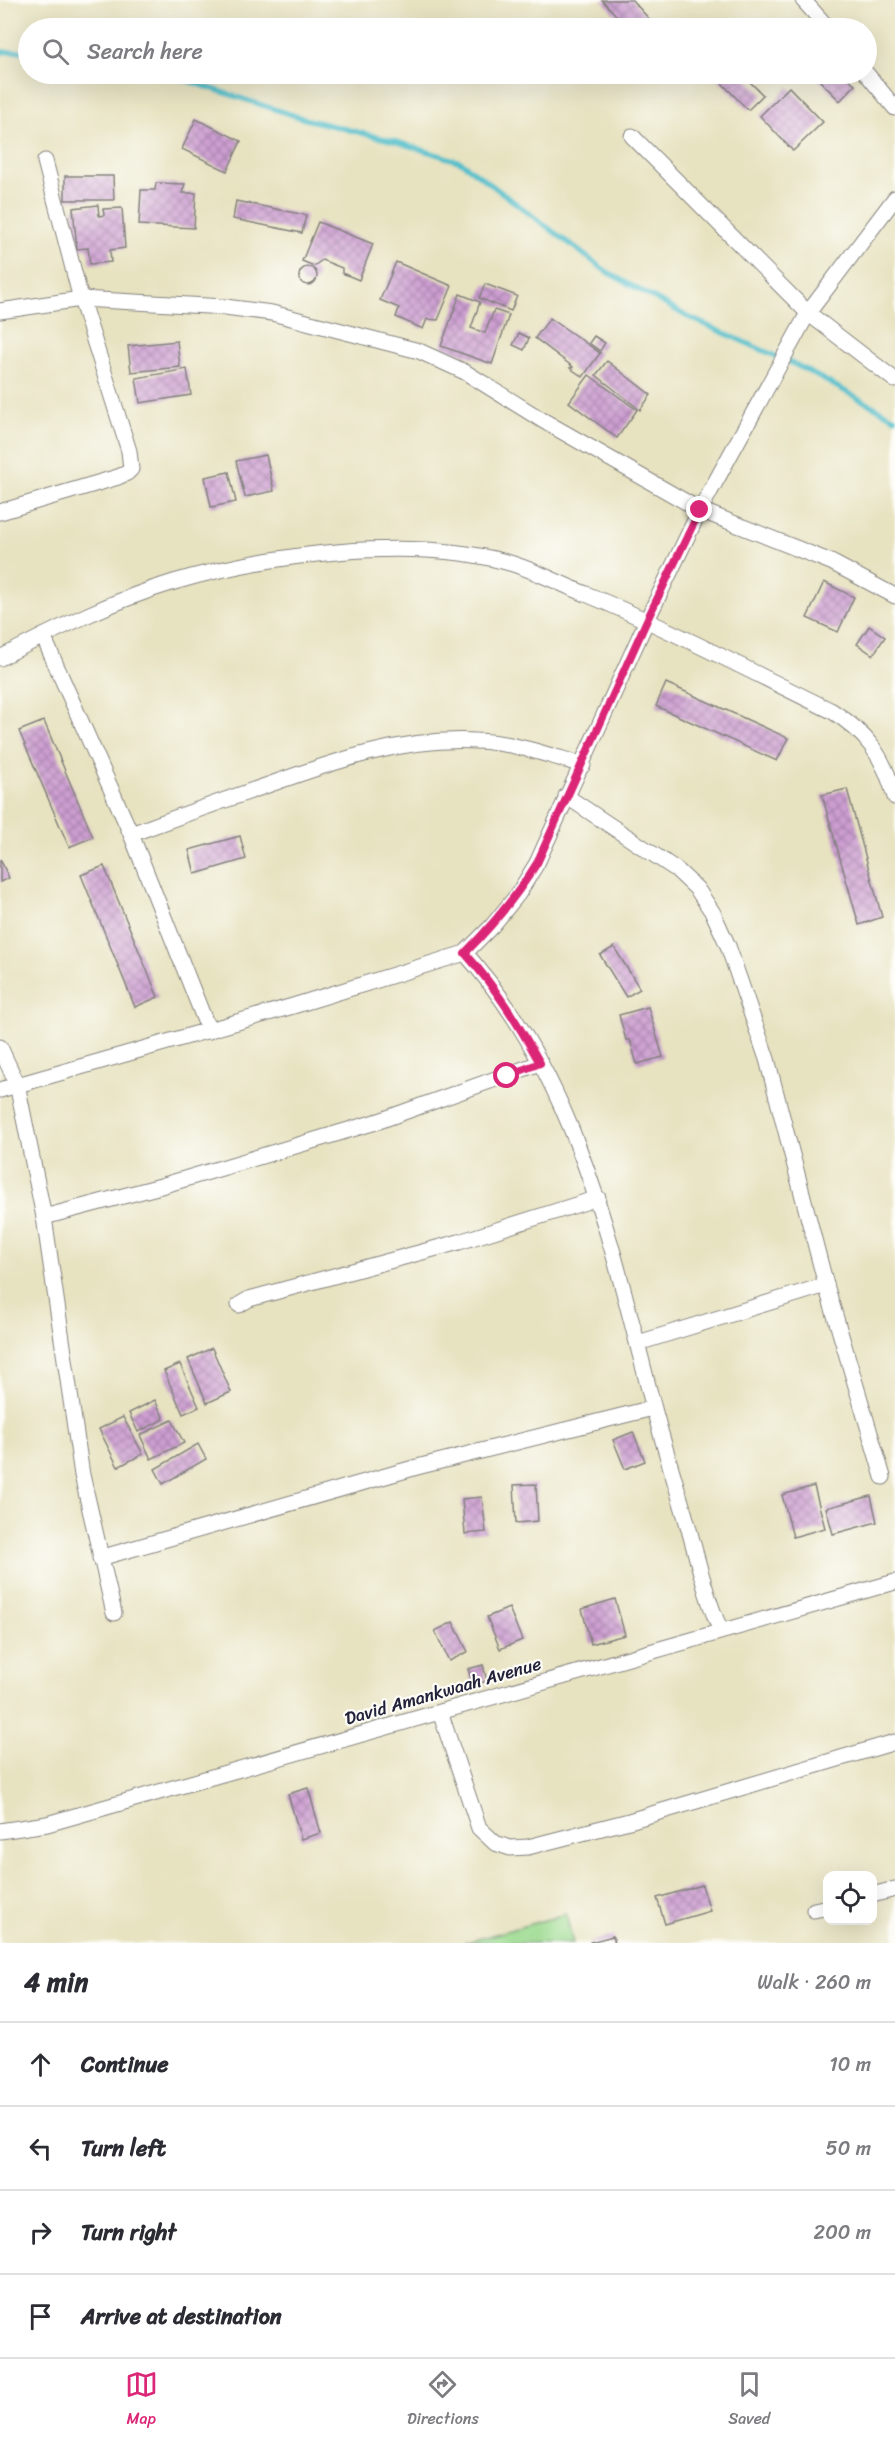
<!DOCTYPE html>
<html lang="en">
<head>
<meta charset="utf-8">
<style>
  :root { --surface:#fff; --page:#f7f7f7; --text:#2b2b33; --muted:#7c7c81; --line:#e1e1e2; --accent:#db2777 }
  body { margin:0; font-family:Sriracha,sans-serif; background:var(--page); color:var(--text) }
  .controls { position:absolute; right:18px; bottom:18px; display:grid; overflow:hidden; border-radius:12px; box-shadow:0 6px 24px #0002 }
  .controls button { width:54px; height:54px; display:grid; place-items:center; padding:0; border:0; border-bottom:2px solid var(--line); background:var(--surface); color:var(--text); font:30px sans-serif }
  .stop { position:absolute; width:18px; height:18px; margin:-14px; border:4px solid #db2777; border-radius:50%; background:#fff }
  .stop.end { background:#db2777; border-color:#fff; box-shadow:0 2px 6px #0008 }
  .list { margin:0; padding:0; list-style:none }
  h2 { display:flex; justify-content:space-between; align-items:center; height:78px; margin:0; padding:0 24px; font-size:26px }
  h2 small { font-size:20px; font-weight:400; color:var(--muted) }
  .list li { display:grid; grid-template-columns:39px 1fr auto; gap:18px; align-items:center; box-sizing:border-box; height:84px; padding:0 24px; border-top:2px solid var(--line) }
  .list b { display:block; font-size:22px; white-space:nowrap }
  .list em { font-size:20px; font-style:normal; color:var(--muted) }
  .icon { flex:none; width:33px; height:33px; fill:none; stroke:currentColor; stroke-width:2; stroke-linecap:round; stroke-linejoin:round }
  .map { position:relative; flex:none; width:895px; height:1943px; overflow:hidden }
  .search { position:absolute; background:var(--surface); box-shadow:0 6px 24px #0002; left:18px; right:18px; top:18px; height:66px; display:flex; align-items:center; gap:15px; box-sizing:border-box; padding:0 21px; border-radius:33px; color:var(--muted); font-size:22px }
  .sheet { height:414px; background:var(--surface) }
  nav { display:flex; justify-content:space-around; align-items:center; box-sizing:border-box; height:84px; border-top:2px solid var(--line); background:var(--surface); font-size:16px; color:var(--muted) }
  nav a { display:grid; justify-items:center; gap:3px }
  nav .on { color:var(--accent) }
  .map>svg:first-child { display:block }
  .pitch { fill:#9bda8f; stroke:#5e7e65; stroke-width:1.5 }
  .lines { fill:none; stroke-linecap:round; stroke-linejoin:round }
  .stream { stroke:#51becb; stroke-width:5 }
  .building { fill:url(#building-cross-hatch) }
  .street-casing { stroke:#84827e; stroke-width:17 }
  .street { stroke:#fff; stroke-width:15 }
  .route { stroke:#db2777; stroke-width:8 }
  .labels { text-anchor:middle; stroke-width:4.5; stroke-linejoin:round; paint-order:stroke }
  .street-label { font-size:18px; fill:#22223b; stroke:#fdfcf7 }
</style>
</head>
<body>
<div class="map">
<svg width="895" height="1943" viewBox="0 0 895 1943">
  <defs>
    <pattern id="building-cross-hatch" width="8" height="8" patternUnits="userSpaceOnUse" patternTransform="scale(1.5)"><rect width="8" height="8" fill="#cd9fd1"/><path d="M0 0l8 8M0 8l8-8" fill="none" stroke="#a681ab"/></pattern>
  </defs>
  <rect width="100%" height="100%" fill="#fdfcf7"/>
  <filter id="ink" filterUnits="userSpaceOnUse"><feTurbulence type="fractalNoise" baseFrequency=".0167" numOctaves="2"/><feDisplacementMap in="SourceGraphic" scale="12" xChannelSelector="R" yChannelSelector="G"/><feConvolveMatrix kernelMatrix="1 2 1 2 8 2 1 2 1" color-interpolation-filters="sRGB"/></filter>
  <filter id="wash" filterUnits="userSpaceOnUse"><feTurbulence type="fractalNoise" baseFrequency=".008" numOctaves="4" result="noise"/><feDisplacementMap in="SourceGraphic" scale="24" xChannelSelector="R" yChannelSelector="G"/><feGaussianBlur stdDeviation="1.35" result="paint"/><feColorMatrix in="noise" values="0 0 0 0 0 0 0 0 0 0 0 0 0 0 0 0 0 1.4 0 .05"/><feComposite in="paint" operator="in"/></filter>
  <g filter="url(#wash)">
    <rect width="100%" height="100%" fill="#e7e2c0"/>
    <!-- pitch -->
    <path class="pitch" d="M566,1914l7,29h-109z"/>
    <g class="lines">
      <!-- stream -->
      <g class="stream">
        <path d="M0,52l28,-1"/>
        <path d="M167,74l138,45 89,22 67,21 146,110 81,45 110,49 97,52"/>
      </g>
    </g>
    <g id="blocks">
      <!-- building -->
      <g class="building">
        <path d="M602,0h30l19,21 -8,7h-15z"/>
        <path d="M713,74h29l21,21 -15,15z"/>
        <path d="M813,74h32l10,11 -15,16z"/>
        <path d="M789,87l34,35 -30,29 -33,-35z"/>
        <path d="M196,119l45,22 -14,30 -45,-22z"/>
        <path d="M65,176h48l1,24h-49z"/>
        <path d="M156,183l29,1 -3,9h14l-2,35 -55,-3 2,-35h14z"/>
        <path d="M236,201l70,14 -4,18 -69,-14z"/>
        <path d="M98,205l1,11 5,-1 -1,-6 19,-1 3,40 -15,2 1,12 -21,2 -2,-16 -11,1 -4,-41z"/>
        <path d="M318,222l55,22 -14,36 -17,-7v-5l-20,-8 -8,6 -12,-5z"/>
        <path d="M396,262l56,24 -14,34 -11,-1 -4,10 -27,-12 3,-9 -19,-8z"/>
        <circle cx="308" cy="276" r="9"/>
        <path d="M485,284l32,12 -6,15 -32,-13z"/>
        <path d="M460,294l20,8 -9,26 14,5 9,-23 15,5 -17,49 -51,-18z"/>
        <path d="M550,318l50,35 -17,24 -13,-9 3,-1 -38,-29z"/>
        <path d="M519,333l10,5 -5,12 -11,-5z"/>
        <path d="M594,336l11,7 -5,8 -11,-8z"/>
        <path d="M177,341l3,26 -49,5 -3,-26z"/>
        <path d="M607,361l44,34 -11,15 -44,-35z"/>
        <path d="M187,369l4,26 -51,8 -4,-25z"/>
        <path d="M589,375l48,35 -20,28 -48,-36z"/>
        <path d="M266,455l8,36 -29,6 -9,-36z"/>
        <path d="M229,472l7,30 -25,5 -6,-30z"/>
        <path d="M824,582l30,15 -16,35 -31,-14z"/>
        <path d="M869,626l16,11 -12,18 -16,-11z"/>
        <path d="M666,683l122,55 -11,23 -121,-55z"/>
        <path d="M44,721l49,116 -24,10 -50,-116z"/>
        <path d="M847,789l35,128 -23,8 -37,-130z"/>
        <path d="M240,836l6,23 -51,15 -6,-24z"/>
        <path d="M0,859l9,19 -9,4z"/>
        <path d="M104,866l54,131 -23,10 -54,-132z"/>
        <path d="M614,947l26,42 -14,8 -26,-42z"/>
        <path d="M648,1007l15,50 -26,7 -7,-24h-4l-7,-25z"/>
        <path d="M212,1348l19,44 -24,11 -19,-44z"/>
        <path d="M180,1364l19,43 -16,7 -19,-43z"/>
        <path d="M155,1400l9,19 -26,13 -9,-19z"/>
        <path d="M123,1417l20,37 -25,13 -19,-38z"/>
        <path d="M172,1420l12,23 -33,16 -11,-24z"/>
        <path d="M633,1432l12,29 -20,8 -12,-29z"/>
        <path d="M198,1444l8,15 -43,25 -8,-15z"/>
        <path d="M536,1484l2,37 -22,2 -2,-38z"/>
        <path d="M814,1486l11,42 -32,9 -11,-42z"/>
        <path d="M871,1496l6,26 -44,12 -7,-26z"/>
        <path d="M482,1497l4,35 -21,2 -3,-35z"/>
        <path d="M615,1599l10,36 -34,9 -9,-35z"/>
        <path d="M509,1608l13,32 -22,9 -13,-32z"/>
        <path d="M453,1622l15,30 -19,9 -14,-30z"/>
        <path d="M483,1665l4,16 -14,4 -5,-16z"/>
        <path d="M308,1788l13,45 -20,6 -13,-45z"/>
        <path d="M702,1885l8,26 -45,13 -8,-26z"/>
        <path d="M613,1936l2,7h-25v-1z"/>
      </g>
    </g>
  </g>
  <g filter="url(#ink)">
    <use href="#blocks" fill-opacity="0" stroke="#84827e" stroke-width="1.5"/>
    <g class="lines">
      <defs>
        <g id="street">
          <path d="M803,0l25,28"/>
          <path d="M866,73l29,35"/>
          <path d="M632,136l176,177 87,67"/>
          <path d="M0,311l81,-12 144,8 47,6 147,38 46,21 77,48 158,90 131,52 64,34"/>
          <path d="M0,512l118,-35 9,-4 4,-4 -2,-18 -48,-152 -36,-138"/>
          <path d="M43,636l88,198 78,197"/>
          <path d="M0,658c56,-29 114,-58 174,-76 97,-28 234,-46 332,-20 27,7 54,22 80,32 84,35 164,77 246,117 35,22 52,46 63,86"/>
          <path d="M566,796l111,74 20,19 16,24 15,33 39,113 59,226 57,192"/>
          <path d="M131,834c46,-17 91,-33 137,-49 67,-24 136,-48 208,-44 36,1 72,14 107,24"/>
          <path d="M465,953c112,125 147,294 188,452 10,38 22,76 33,114 11,37 19,77 35,112"/>
          <path d="M0,1047l17,37 27,133 38,258 32,138"/>
          <path d="M0,1090l293,-84 172,-53 27,-27 26,-32 19,-31 110,-243 53,-110 108,-197 87,-115"/>
          <path d="M44,1217l117,-31 218,-65 161,-58"/>
          <path d="M239,1305l10,-6 210,-57 139,-44"/>
          <path d="M638,1343l188,-58"/>
          <path d="M100,1558l317,-91 236,-59"/>
          <path d="M440,1712l39,116 16,15 15,5 18,-1 101,-26 266,-79"/>
          <path d="M0,1831l47,-7 848,-242"/>
          <path d="M872,1895l23,-6"/>
          <path d="M814,1910l14,-3"/>
        </g>
      </defs>
      <!-- street casing -->
      <use href="#street" class="street-casing"/>
      <!-- street -->
      <use href="#street" class="street"/>
    </g>
  </g>
  <g class="lines" filter="url(#ink)">
    <!-- route -->
    <path class="route" d="M507,1076l33,-13c-23,-41 -44,-75 -75,-110 28,-28 51,-56 72,-90l110,-243 53,-110"/>
  </g>
  <g class="labels">
    <!-- street labels -->
    <g class="street-label">
      <text transform="translate(443 1691) rotate(-16)" y="6">David Amankwaah Avenue</text>
    </g>
  </g>
</svg>
<div class="controls">
<button><svg class="icon" aria-label="locate" viewBox="0 0 24 24"><circle cx="12" cy="12" r="6"/><path d="M12 2v4M12 18v4M2 12h4M18 12h4"/></svg></button>
</div>
<div class="stop" style="left:507px;top:1076px"></div>
<div class="stop end" style="left:700px;top:510px"></div>
<div class="search"><svg class="icon" aria-label="search" viewBox="0 0 24 24"><circle cx="10" cy="10" r="6"/><path d="M15 15l6 6"/></svg>Search here</div>
</div>
<section class="sheet">
<h2>4 min<small>Walk · 260 m</small></h2>
<ul class="list">
<li><svg class="icon" aria-label="ahead" viewBox="0 0 24 24"><path d="M12 20V5M6 11l6-6 6 6"/></svg><div><b>Continue</b></div><em>10 m</em></li>
<li><svg class="icon" aria-label="left" viewBox="0 0 24 24"><path d="M17 20v-9H6M10 6l-5 5 5 5"/></svg><div><b>Turn left</b></div><em>50 m</em></li>
<li><svg class="icon" aria-label="right" viewBox="0 0 24 24"><path d="M7 20v-9h11M14 6l5 5-5 5"/></svg><div><b>Turn right</b></div><em>200 m</em></li>
<li><svg class="icon" aria-label="arrive" viewBox="0 0 24 24"><path d="M6 21V4h12l-3 4 3 4H6"/></svg><div><b>Arrive at destination</b></div></li>
</ul>
</section>
<nav>
<a class="on"><svg class="icon" aria-label="map" viewBox="0 0 24 24"><path d="M3 6l6-2 6 2 6-2v14l-6 2-6-2-6 2zM9 4v14M15 6v14"/></svg>Map</a>
<a><svg class="icon" aria-label="directions" viewBox="0 0 24 24"><path d="M12 3l9 9-9 9-9-9zM9 14v-3h6M13 9l2 2-2 2"/></svg>Directions</a>
<a><svg class="icon" aria-label="saved" viewBox="0 0 24 24"><path d="M7 4h10v16l-5-4-5 4z"/></svg>Saved</a>
</nav>
</body>
</html>
